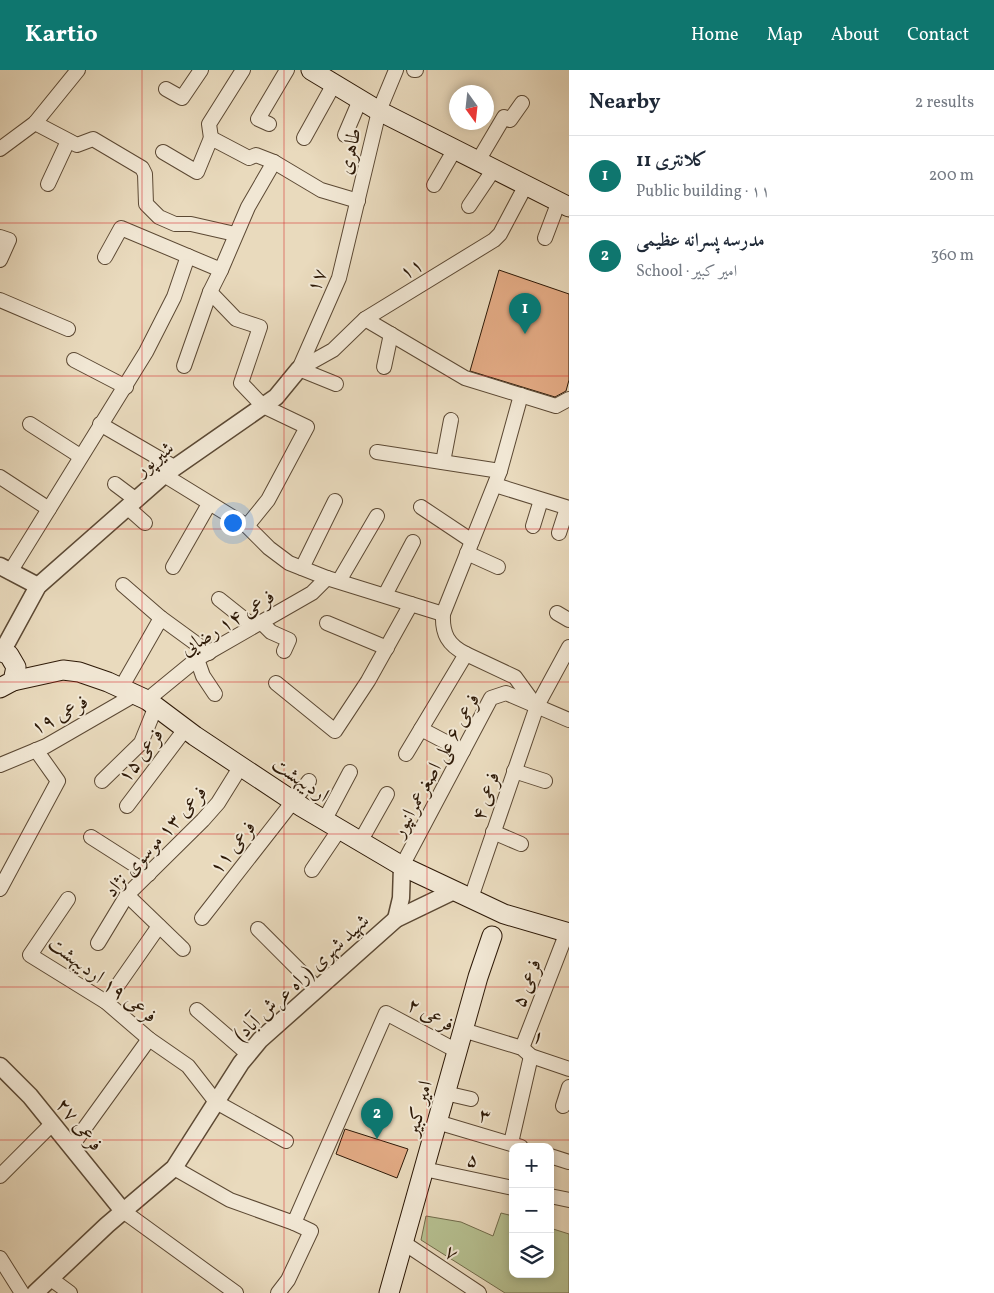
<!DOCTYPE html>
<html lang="en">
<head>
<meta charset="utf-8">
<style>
  :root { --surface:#fff; --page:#f2f2f3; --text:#1f2937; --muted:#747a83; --line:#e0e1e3; --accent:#0f766e }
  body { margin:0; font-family:Vollkorn,Amiri,serif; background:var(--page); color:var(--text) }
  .controls { position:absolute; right:15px; bottom:15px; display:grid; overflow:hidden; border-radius:10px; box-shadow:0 2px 8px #0003 }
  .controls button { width:45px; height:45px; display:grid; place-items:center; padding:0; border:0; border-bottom:1px solid var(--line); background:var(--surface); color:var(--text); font:25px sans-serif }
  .compass { position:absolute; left:449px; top:15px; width:45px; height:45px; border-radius:50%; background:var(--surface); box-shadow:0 2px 8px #0003; rotate:165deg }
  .you { position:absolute; left:232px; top:452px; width:18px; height:18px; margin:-12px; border:4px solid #fff; border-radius:50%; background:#1a73e8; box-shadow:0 0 0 8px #1a73e833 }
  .badge { display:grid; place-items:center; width:32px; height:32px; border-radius:50%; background:var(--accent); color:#fff; font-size:16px; font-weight:700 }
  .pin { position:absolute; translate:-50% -41px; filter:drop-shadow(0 1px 2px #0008) }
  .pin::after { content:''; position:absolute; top:26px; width:18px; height:15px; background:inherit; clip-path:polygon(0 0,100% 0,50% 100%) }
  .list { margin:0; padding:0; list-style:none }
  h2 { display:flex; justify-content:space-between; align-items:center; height:65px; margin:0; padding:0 20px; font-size:21px }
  h2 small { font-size:16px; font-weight:400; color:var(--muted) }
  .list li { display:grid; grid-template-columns:32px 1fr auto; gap:15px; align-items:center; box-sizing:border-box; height:80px; padding:0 20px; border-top:1px solid var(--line) }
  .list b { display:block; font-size:19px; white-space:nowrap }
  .list p { margin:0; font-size:16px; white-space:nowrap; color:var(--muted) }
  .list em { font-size:16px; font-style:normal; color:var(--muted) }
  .icon { flex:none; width:28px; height:28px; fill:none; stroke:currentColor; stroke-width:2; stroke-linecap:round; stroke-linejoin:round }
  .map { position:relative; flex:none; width:569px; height:1223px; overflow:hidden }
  header { display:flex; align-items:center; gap:30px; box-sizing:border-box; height:70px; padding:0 25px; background:var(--accent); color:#fff }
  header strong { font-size:24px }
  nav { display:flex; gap:28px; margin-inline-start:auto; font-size:18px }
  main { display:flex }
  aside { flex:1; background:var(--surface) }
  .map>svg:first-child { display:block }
  .green { fill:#b6c091; stroke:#726c4c }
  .building { fill:#e3ab85; stroke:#2d1907 }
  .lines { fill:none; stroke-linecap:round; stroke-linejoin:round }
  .minor-casing { stroke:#5c4934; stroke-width:16 }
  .tertiary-casing { stroke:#5c4934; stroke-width:19 }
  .secondary-casing { stroke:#2d1907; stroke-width:21 }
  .minor { stroke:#f1e7d4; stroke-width:14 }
  .tertiary { stroke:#f1e7d4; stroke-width:16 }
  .secondary { stroke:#f1e7d4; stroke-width:19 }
  .grid { fill:none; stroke:#d62828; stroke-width:1; stroke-opacity:0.55 }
  .labels { text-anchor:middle; stroke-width:4; stroke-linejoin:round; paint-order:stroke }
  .street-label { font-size:20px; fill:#2d1907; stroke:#f1e7d4 }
</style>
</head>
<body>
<header>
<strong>Kartio</strong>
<nav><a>Home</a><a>Map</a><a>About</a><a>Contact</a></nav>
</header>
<main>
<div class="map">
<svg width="569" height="1223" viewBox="0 0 569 1223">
  <rect width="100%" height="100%" fill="#e9dabd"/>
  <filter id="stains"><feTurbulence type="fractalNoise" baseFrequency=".004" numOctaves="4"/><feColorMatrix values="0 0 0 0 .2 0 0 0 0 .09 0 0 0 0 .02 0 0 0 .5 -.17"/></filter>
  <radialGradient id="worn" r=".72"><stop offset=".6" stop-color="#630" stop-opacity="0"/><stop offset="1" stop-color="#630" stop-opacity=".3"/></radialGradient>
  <!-- green -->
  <path class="green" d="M501,1143l12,3v58h37v-46l19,6v59h-64l-84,-53 5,-24 35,6 32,14z"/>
  <!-- building -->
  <g class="building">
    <path d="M499,200l70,24v86l-3,11 -11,6 -85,-26z"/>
    <path d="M345,1059l63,20 -11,29 -61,-24z"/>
  </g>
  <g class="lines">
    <defs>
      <g id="minor">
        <path d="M414,0h2"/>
        <path d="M166,19l16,9 19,-28"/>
        <path d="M35,53l42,22 16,-6 49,29 3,6 1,30 13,13 16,7h16l44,10"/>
        <path d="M269,54l-11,-5 29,-49"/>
        <path d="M345,65l15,-35"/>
        <path d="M211,68l-2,-14 34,-54"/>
        <path d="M304,68l30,-54"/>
        <path d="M0,79l35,-26 43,-53"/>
        <path d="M163,82l34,20 14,-34 38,20 7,-3 18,7 47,28 37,11"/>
        <path d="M478,91l26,-44 6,3 12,-17"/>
        <path d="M48,114l20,-43"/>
        <path d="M434,115l21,-36"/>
        <path d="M469,136l25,-37"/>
        <path d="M0,167l9,3 -9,20"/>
        <path d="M545,168l14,-37"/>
        <path d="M105,187l16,-29 100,42 27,-63 26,-45"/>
        <path d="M210,222l26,27 24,8 -19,56 22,23 44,21 -39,73 -21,26"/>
        <path d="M0,230l68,29"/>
        <path d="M365,249l100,59 91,28 13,-7"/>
        <path d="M74,290l52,27"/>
        <path d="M184,296l26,-74 11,-22"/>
        <path d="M384,297l7,-33"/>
        <path d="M299,299l40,-91 40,-167 17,-41"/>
        <path d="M299,299l34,-19 32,-31 129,-79 6,-6 26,-49"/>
        <path d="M299,299l37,15"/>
        <path d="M30,354l50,32"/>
        <path d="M100,354l74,43"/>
        <path d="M377,382l123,19"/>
        <path d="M443,392l8,-42"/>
        <path d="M164,405l83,51 22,22 20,15 38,15 116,36"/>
        <path d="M0,407l49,32"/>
        <path d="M115,414l20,15"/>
        <path d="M495,415l74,23"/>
        <path d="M127,437l18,16"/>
        <path d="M421,437l51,34"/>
        <path d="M533,456l8,-26"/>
        <path d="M559,463l8,-25"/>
        <path d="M467,483l31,14"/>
        <path d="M173,497l36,-63"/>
        <path d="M302,498l33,-67"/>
        <path d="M10,502l136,-220 28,-55 14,-41"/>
        <path d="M339,511l38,-65"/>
        <path d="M123,515l38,33"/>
        <path d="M385,525l28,-53"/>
        <path d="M219,529l34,27"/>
        <path d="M557,543l12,7"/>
        <path d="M261,552l10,10 18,8 -5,11"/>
        <path d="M327,553l60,25"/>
        <path d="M466,584c-18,-9 -24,-20 -23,-40l57,-143 21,-76"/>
        <path d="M197,589l6,17 12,18"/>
        <path d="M276,613l59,48 33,-50 43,-77"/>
        <path d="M121,618l40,-70 48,35"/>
        <path d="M147,630l50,-41 115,-66 15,-15"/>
        <path d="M421,659l45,-75 49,23 21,29"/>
        <path d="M406,684l15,-25 42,22"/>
        <path d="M0,695l46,-19 90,-52"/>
        <path d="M514,701l31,10"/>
        <path d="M102,711l39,-38 15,-37"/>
        <path d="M127,736l59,-78"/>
        <path d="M324,751l26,-49"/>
        <path d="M493,762l28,12"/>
        <path d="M91,767l58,37"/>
        <path d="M360,772l27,-48"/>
        <path d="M402,796l89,-168 15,-5 63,27"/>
        <path d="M312,800l27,-40"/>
        <path d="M0,819l58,-108 -22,-31"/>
        <path d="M127,825l56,54"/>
        <path d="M471,828l66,-192 32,-59"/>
        <path d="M68,829l-38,56 76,47 43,37 39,27 28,36 70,39"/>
        <path d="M202,848l107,-137"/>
        <path d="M258,859l59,59"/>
        <path d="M98,873l29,-48 76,-75 15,-17 23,-37"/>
        <path d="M106,932l53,-76"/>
        <path d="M197,940l51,44"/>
        <path d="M463,960l59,18 9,8 38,13"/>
        <path d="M522,978l45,-116"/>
        <path d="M445,1023l26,6"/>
        <path d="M563,1036l6,-19"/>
        <path d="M437,1052l84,25"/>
        <path d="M511,1073l20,-87"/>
        <path d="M71,1077l78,-108"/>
        <path d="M550,1086l19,6"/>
        <path d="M174,1098l56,32 64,23 92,-210 71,38"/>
        <path d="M424,1099l89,19"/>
        <path d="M0,1106l52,-52"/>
        <path d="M550,1126l19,4"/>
        <path d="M123,1141l113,82"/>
        <path d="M404,1173l75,50"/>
        <path d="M0,1188l22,35"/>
        <path d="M51,1209l19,14"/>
        <path d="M278,1223l10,-13 23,-49 -17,-8"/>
      </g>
      <g id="tertiary">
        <path d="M0,496l38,20"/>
        <path d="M2,582l36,-66 126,-111 112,-78 23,-28"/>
        <path d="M396,849l5,-21 1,-32"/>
        <path d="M0,996l30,30 93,115"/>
        <path d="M35,1223l72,-68 67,-57 67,-105 19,-23 136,-121 58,-28"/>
      </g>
      <g id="secondary">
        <path d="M311,0l68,41 190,96"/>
        <path d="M0,581l9,4 7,12 -3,14 -13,7"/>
        <path d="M13,611l50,-11 16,2 29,10 39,18 48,36 107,71 100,59 102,48 65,19"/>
        <path d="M389,1223l89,-316 14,-41"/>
      </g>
    </defs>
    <!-- minor casing -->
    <use href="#minor" class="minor-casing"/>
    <!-- tertiary casing -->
    <use href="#tertiary" class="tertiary-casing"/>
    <!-- secondary casing -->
    <use href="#secondary" class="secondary-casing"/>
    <!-- minor -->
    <use href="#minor" class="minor"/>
    <!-- tertiary -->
    <use href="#tertiary" class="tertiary"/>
    <!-- secondary -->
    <use href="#secondary" class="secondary"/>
  </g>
  <!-- grid -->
  <path class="grid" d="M142,0v1223M284,0v1223M427,0v1223M0,153h569M0,306h569M0,459h569M0,612h569M0,764h569M0,917h569M0,1070h569"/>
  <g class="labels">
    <!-- street labels -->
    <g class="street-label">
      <text transform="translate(349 81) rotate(-77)" y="7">طاهری</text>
      <text transform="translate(411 198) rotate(-31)" y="7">۱۱</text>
      <text transform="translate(316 210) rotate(-69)" y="7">۱۷</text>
      <text transform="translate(154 388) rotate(-38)" y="7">شیرپور</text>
      <text transform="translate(227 552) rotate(-32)" y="7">فرعی ۱۴ رضایی</text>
      <text transform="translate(59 644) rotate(-29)" y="7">فرعی ۱۹</text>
      <text transform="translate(140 685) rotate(-53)" y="7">فرعی ۱۵</text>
      <text transform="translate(435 695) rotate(-61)" y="7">فرعی ۶ علی اصغرعمرانپور</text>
      <text transform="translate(301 709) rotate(34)" y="7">اردیبهشت</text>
      <text transform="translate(485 726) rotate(-71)" y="7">فرعی ۴</text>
      <text transform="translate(155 771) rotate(-48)" y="7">فرعی ۱‍۳ موسوی نژاد</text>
      <text transform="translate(232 777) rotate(-52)" y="7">فرعی ۱۱</text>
      <text transform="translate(301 907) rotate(-43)" y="7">شهید شهری (راه عرش آباد)</text>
      <text transform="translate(103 909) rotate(37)" y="7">فرعی ۱۹ اردیبهشت</text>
      <text transform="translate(526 913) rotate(-69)" y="7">فرعی ۵</text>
      <text transform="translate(431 944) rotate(28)" y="7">فرعی ۲</text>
      <text transform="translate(539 966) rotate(27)" y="7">۱</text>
      <text transform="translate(418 1038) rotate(-75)" y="7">امیر کبیر</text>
      <text transform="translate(485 1045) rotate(16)" y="7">۳</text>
      <text transform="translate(80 1054) rotate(51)" y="7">فرعی ۲۷</text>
      <text transform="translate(473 1089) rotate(12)" y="7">۵</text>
      <text transform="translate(452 1182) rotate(34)" y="7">۷</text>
    </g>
  </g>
  <rect width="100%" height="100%" filter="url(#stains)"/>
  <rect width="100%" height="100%" fill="url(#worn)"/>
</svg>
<div class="controls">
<button>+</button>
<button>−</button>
<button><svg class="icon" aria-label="layers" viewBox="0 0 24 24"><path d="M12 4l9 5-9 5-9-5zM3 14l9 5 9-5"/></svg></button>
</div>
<svg class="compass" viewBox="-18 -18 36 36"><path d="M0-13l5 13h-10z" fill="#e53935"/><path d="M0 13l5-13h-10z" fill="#747a83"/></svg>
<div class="you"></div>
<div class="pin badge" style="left:525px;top:264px">1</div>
<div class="pin badge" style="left:377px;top:1069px">2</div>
</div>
<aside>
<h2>Nearby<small>2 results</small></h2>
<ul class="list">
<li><span class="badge">1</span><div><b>کلانتری 11</b><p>Public building · ۱۱</p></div><em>200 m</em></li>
<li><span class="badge">2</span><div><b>مدرسه پسرانه عظیمی</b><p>School · امیر کبیر</p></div><em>360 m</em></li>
</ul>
</aside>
</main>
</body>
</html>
